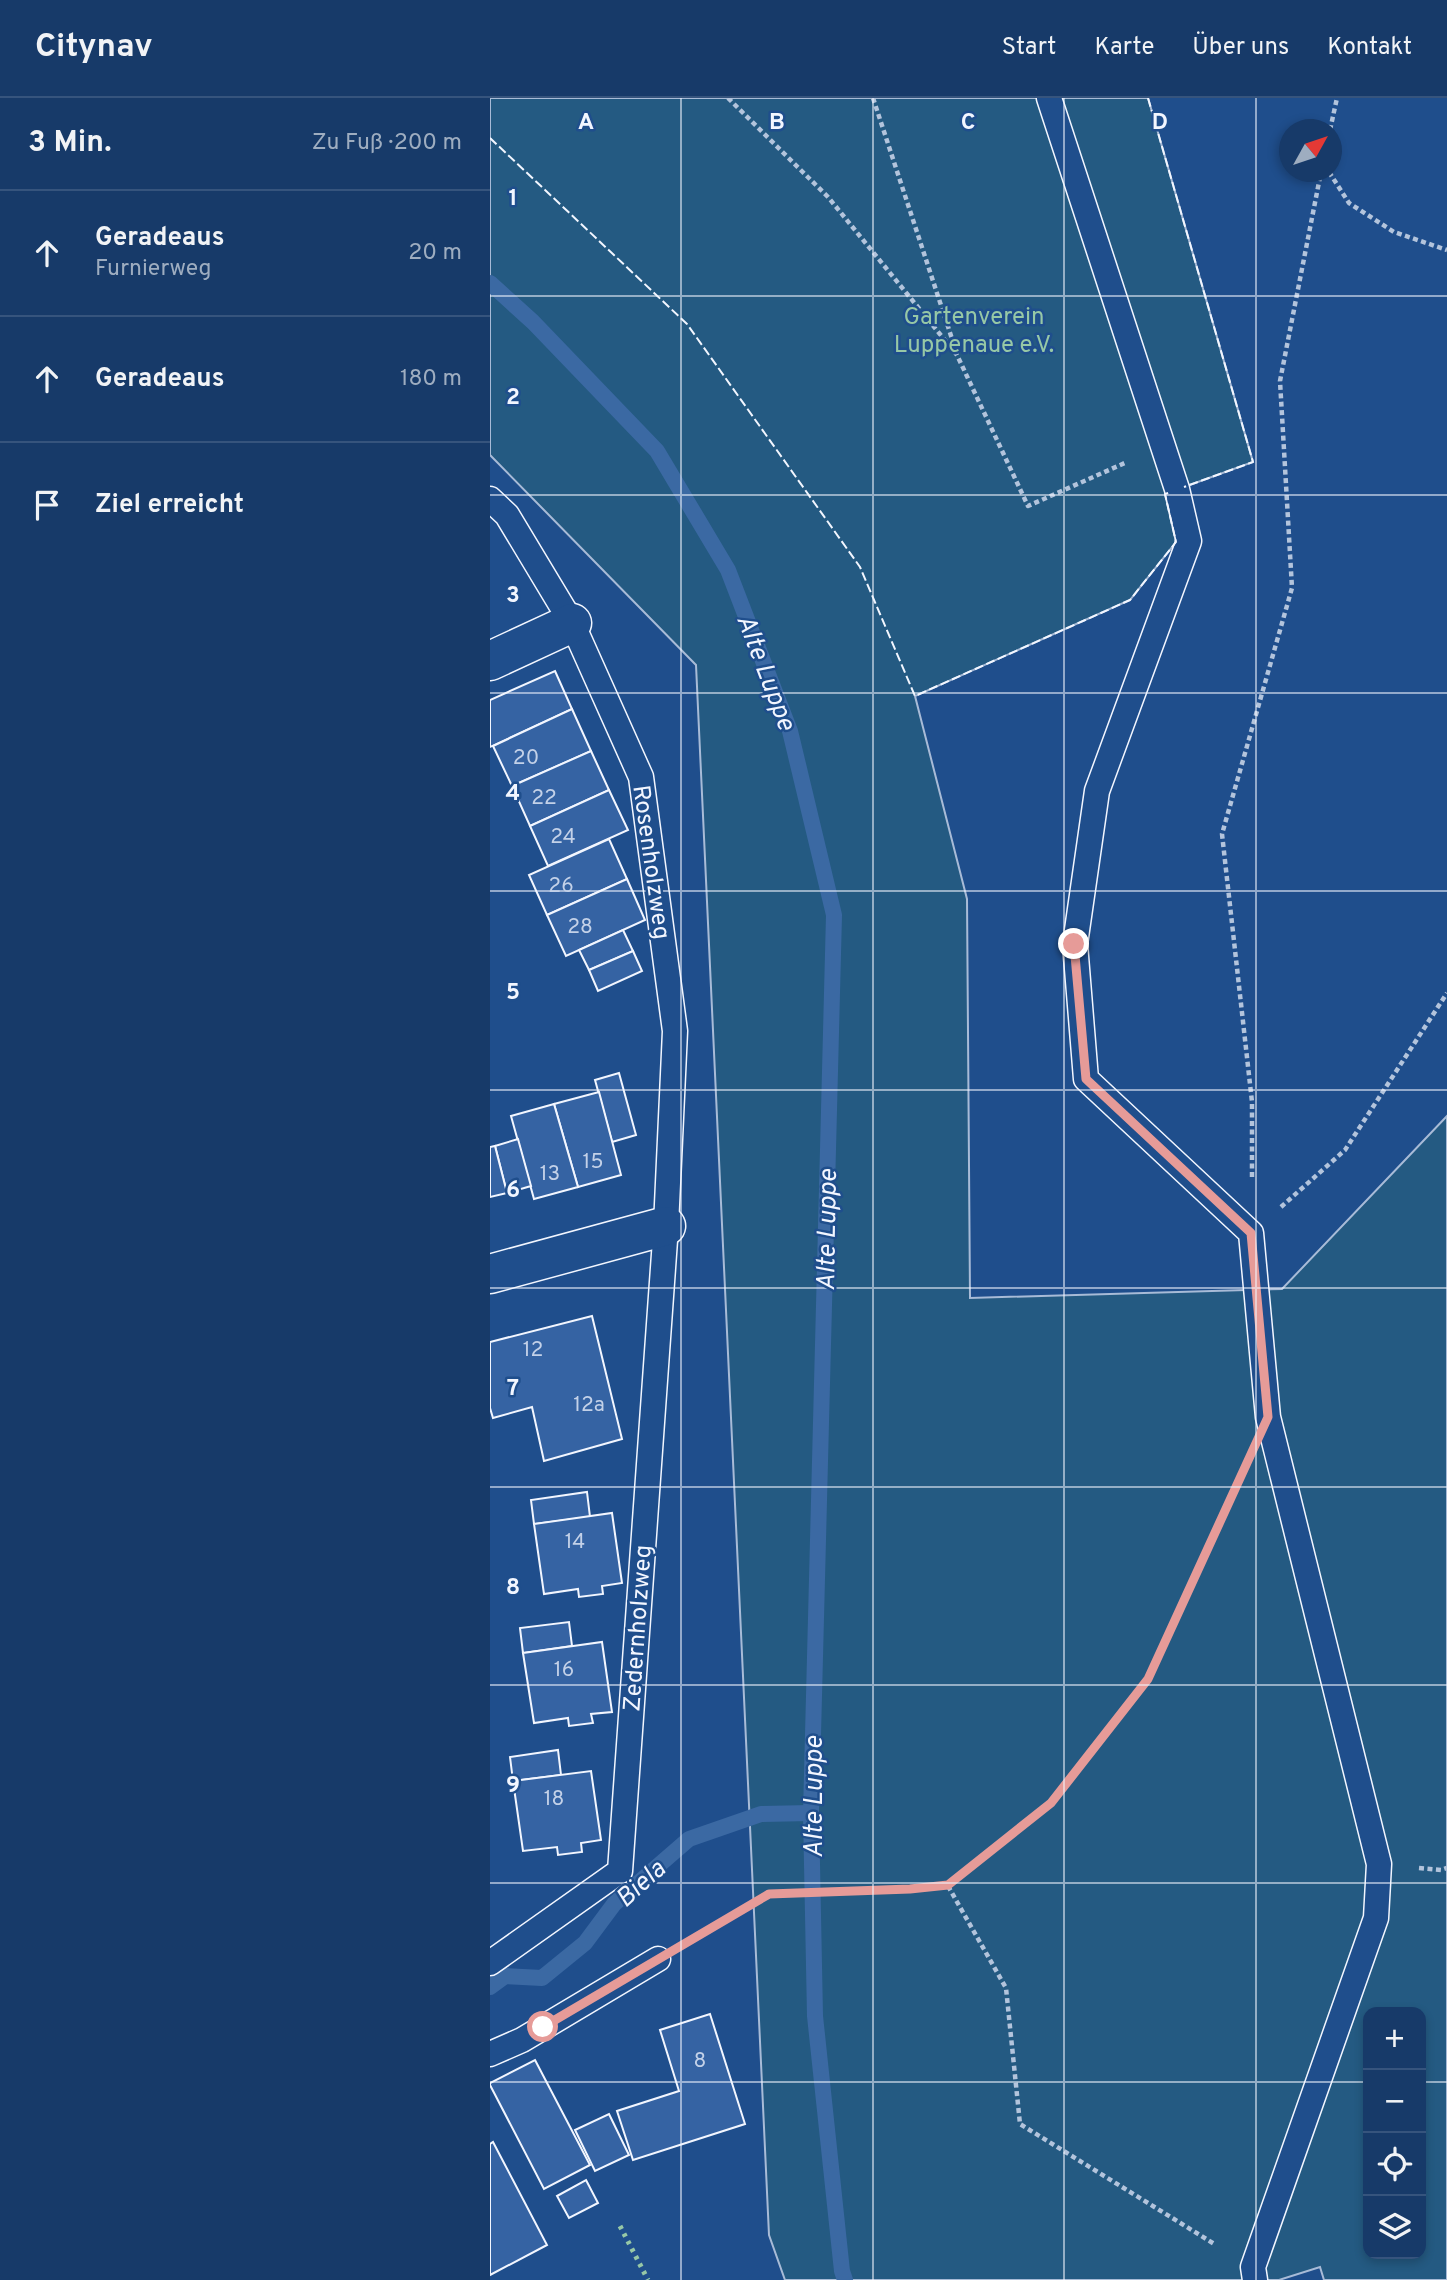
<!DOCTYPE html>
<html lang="de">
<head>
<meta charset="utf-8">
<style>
  :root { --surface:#173a69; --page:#244571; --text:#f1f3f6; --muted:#9eadc0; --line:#36547d }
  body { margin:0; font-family:Overpass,sans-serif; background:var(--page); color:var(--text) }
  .controls { position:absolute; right:21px; bottom:21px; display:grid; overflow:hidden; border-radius:14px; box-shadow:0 4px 10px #0003 }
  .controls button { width:63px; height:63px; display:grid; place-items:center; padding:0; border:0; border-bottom:2px solid var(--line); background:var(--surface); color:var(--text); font:35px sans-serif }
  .compass { position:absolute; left:789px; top:21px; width:63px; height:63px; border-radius:50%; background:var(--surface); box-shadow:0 4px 10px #0003; rotate:50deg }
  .stop { position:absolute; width:21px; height:21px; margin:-16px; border:5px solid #e69b98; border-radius:50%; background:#fff }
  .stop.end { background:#e69b98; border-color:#fff; box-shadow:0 2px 7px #0008 }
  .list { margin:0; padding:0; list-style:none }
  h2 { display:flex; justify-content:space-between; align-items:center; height:91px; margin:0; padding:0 28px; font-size:30px }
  h2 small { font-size:23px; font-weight:400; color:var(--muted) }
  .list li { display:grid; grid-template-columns:46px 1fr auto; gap:21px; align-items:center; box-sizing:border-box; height:126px; padding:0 28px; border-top:2px solid var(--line) }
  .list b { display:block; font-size:26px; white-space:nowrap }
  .list p { margin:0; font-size:23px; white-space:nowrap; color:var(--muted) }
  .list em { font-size:23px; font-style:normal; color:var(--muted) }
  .icon { flex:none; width:38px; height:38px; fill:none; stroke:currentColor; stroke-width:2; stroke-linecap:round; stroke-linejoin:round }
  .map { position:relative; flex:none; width:957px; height:2182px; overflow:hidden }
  header { display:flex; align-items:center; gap:42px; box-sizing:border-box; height:98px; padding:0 35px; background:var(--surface); border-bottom:2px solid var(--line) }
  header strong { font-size:33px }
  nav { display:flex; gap:38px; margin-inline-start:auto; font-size:24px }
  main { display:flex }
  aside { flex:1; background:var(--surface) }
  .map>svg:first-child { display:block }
  .green { fill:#245a82; stroke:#a8bbd7; stroke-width:2; fill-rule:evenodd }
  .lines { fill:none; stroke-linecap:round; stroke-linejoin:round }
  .stream { stroke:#3b69a3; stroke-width:16 }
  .building { fill:#3563a3; stroke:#f2f6ff; stroke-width:2 }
  .lane-casing { stroke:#f2f6ff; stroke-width:27 }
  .street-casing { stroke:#f2f6ff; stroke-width:41 }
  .path { stroke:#b3c4dc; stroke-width:4.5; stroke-dasharray:5 3.5; stroke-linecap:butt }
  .lane { stroke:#1f4e8c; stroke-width:24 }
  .street { stroke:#1f4e8c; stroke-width:38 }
  .hedge { stroke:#97c8a6; stroke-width:5; stroke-dasharray:3.5 5; stroke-linecap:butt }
  .fence { stroke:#f2f6ff; stroke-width:2; stroke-dasharray:9 3.5; stroke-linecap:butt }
  .route { stroke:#e69b98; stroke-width:9 }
  .grid { fill:none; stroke:#f2f6ff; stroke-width:2; stroke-opacity:0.55 }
  .labels { text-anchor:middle; stroke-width:5; stroke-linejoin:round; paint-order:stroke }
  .number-label { font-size:21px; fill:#c3d1e8 }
  .park-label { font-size:24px; fill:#97c8a6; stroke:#1f4e8c }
  .street-label { font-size:24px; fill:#f2f6ff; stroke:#1f4e8c }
  .water-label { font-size:26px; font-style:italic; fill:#f2f6ff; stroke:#1f4e8c }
  .grid-label { font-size:23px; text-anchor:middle; font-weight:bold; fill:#f2f6ff; stroke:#1f4e8c; stroke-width:5; stroke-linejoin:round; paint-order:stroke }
</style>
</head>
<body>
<header>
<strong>Citynav</strong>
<nav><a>Start</a><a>Karte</a><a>Über uns</a><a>Kontakt</a></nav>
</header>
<main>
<aside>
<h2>3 Min.<small>Zu Fuß · 200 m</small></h2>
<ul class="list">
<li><svg class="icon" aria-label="ahead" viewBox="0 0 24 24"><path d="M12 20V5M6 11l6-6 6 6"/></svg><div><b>Geradeaus</b><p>Furnierweg</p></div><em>20 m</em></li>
<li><svg class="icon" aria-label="ahead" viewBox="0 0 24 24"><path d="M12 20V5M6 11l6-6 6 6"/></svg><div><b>Geradeaus</b></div><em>180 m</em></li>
<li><svg class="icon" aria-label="arrive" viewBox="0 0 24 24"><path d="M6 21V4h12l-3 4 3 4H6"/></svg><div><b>Ziel erreicht</b></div></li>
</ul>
</aside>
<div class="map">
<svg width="957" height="2182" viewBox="0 0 957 2182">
  <rect width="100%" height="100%" fill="#1f4e8c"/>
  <!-- green -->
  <path class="green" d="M0,0h658l105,364 -88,32 11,48 -46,58 -215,96 52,203 3,399 312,-9 165,-173v1164h-123l-4,-13 -41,13h-494l-16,-45 -73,-1570 -206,-210zM878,1914h53v242h-53z"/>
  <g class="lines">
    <!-- stream -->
    <g class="stream">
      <path d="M0,185l43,39 124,129 71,119 62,161 44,184 -23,898 4,203 27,255 3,9"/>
      <path d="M0,1889l15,-11 37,2 43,-35 29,-39 75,-65 72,-25 50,-1"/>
    </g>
  </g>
  <!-- building -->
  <g class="building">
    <path d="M65,573l17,38 -82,38v-47z"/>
    <path d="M82,611l19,42 -79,35 -19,-40z"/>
    <path d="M101,653l18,39 -79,36 -18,-40z"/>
    <path d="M119,692l19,40 -80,36 -18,-40z"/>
    <path d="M119,741l18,40 -80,36 -18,-40z"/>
    <path d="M137,781l18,41 -79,36 -19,-41z"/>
    <path d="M133,832l10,21 -44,19 -10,-20z"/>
    <path d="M143,853l9,20 -44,20 -9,-21z"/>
    <path d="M129,975l17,62 -24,7 -17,-62z"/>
    <path d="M109,994l22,83 -43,12 -24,-83z"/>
    <path d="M64,1006l24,83 -44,12 -23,-83z"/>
    <path d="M28,1041l13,47 -24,7 -12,-47z"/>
    <path d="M5,1048l12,47 -17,4v-50z"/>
    <path d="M102,1218l30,123 -78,22 -12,-54 -39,11 -3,-10v-66z"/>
    <path d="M97,1394l3,25 -56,7 -3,-24z"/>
    <path d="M122,1415l10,70 -20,3 1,8 -24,3 -1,-8 -34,5 -10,-70z"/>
    <path d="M79,1524l3,24 -49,7 -3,-25z"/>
    <path d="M112,1544l10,70 -21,2 2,9 -24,3 -1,-8 -34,5 -11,-70z"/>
    <path d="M68,1652l3,25 -48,6 -3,-24z"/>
    <path d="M101,1673l10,69 -20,3 1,9 -24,3 -1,-8 -34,4 -10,-70z"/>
    <path d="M220,1916l35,110 -112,36 -16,-49 62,-20 -19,-61z"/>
    <path d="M45,1962l55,105 -46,24 -54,-104v-2z"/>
    <path d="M119,2016l20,41 -34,16 -20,-41z"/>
    <path d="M3,2044l54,103 -57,30v-131z"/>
    <path d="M96,2082l12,23 -29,15 -12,-22z"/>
  </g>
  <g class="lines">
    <defs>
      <g id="lane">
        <path d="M559,0l128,391 12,52 -92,250 -22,153 11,135 165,154 17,184 111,447 -3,54 -123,349 2,13"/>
        <path d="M0,401l17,16 65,108 69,154 34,254 -9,195 -46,645 -130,92"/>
        <path d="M0,1956l32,-14 136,-81"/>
      </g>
      <g id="street">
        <path d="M0,563l82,-38"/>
        <path d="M0,1176l176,-48"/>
      </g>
    </defs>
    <!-- lane casing -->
    <use href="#lane" class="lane-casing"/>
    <!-- street casing -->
    <use href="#street" class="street-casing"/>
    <!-- path -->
    <g class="path">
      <path d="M238,0l100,99 129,158 71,151 99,-44"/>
      <path d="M383,0l83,253"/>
      <path d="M840,32l7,-32"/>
      <path d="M839,74l20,31 45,29 53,18"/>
      <path d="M762,1079v-75l-30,-268 70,-246 -12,-207 41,-209"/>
      <path d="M791,1109l64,-57 102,-157"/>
      <path d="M929,1770l22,2 6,-2"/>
      <path d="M458,1788l58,102 14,136 196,121"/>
      <path d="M202,1841l77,-45 141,-5 38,-4 103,-82 97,-124 92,-201"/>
    </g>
    <!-- lane -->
    <use href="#lane" class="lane"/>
    <!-- street -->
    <use href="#street" class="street"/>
    <!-- hedge -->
    <path class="hedge" d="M130,2128l28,54"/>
    <!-- fence -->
    <g class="fence">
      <path d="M658,0l105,364 -69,25"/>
      <path d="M0,40l197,186 173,243 55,129 215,-96 46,-58 -11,-48 6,-2"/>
    </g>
  </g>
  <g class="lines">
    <!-- route -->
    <path class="route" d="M53,1929l226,-133 141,-5 38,-4 103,-82 97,-124 120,-262 -17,-184 -165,-154 -12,-135"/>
  </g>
  <!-- grid -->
  <path class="grid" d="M191,0v2182M383,0v2182M574,0v2182M766,0v2182M0,198h957M0,397h957M0,595h957M0,793h957M0,992h957M0,1190h957M0,1389h957M0,1587h957M0,1785h957M0,1984h878M931,1984h26"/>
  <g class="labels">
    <!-- number labels -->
    <g class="number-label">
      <text x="36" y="666">20</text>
      <text x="54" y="706">22</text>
      <text x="73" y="745">24</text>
      <text x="71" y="794">26</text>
      <text x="90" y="835">28</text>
      <text x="103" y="1070">15</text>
      <text x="60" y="1082">13</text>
      <text x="43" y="1258">12</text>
      <text x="99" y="1313">12a</text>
      <text x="85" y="1450">14</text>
      <text x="74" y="1578">16</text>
      <text x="64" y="1707">18</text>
      <text x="210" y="1969">8</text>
    </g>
    <!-- park labels -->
    <g class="park-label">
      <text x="484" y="226">Gartenverein<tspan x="484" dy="28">Luppenaue e.V.</tspan></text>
    </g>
    <!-- street labels -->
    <g class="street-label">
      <text transform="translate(162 764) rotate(82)" y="8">Rosenholzweg</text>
      <text transform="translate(147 1530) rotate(-86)" y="8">Zedernholzweg</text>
    </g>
    <!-- water labels -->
    <g class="water-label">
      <text transform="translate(277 574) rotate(69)" y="9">Alte Luppe</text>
      <text transform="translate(336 1132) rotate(-89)" y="9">Alte Luppe</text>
      <text transform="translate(323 1699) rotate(-90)" y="9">Alte Luppe</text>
      <text transform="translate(150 1785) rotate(-42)" y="9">Biela</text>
    </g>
  </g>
  <g class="grid-label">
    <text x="96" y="31">A</text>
    <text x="287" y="31">B</text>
    <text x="478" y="31">C</text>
    <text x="670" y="31">D</text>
    <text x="23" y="107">1</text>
    <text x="23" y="306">2</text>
    <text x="23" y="504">3</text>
    <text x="23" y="702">4</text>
    <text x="23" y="901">5</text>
    <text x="23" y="1099">6</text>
    <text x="23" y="1297">7</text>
    <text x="23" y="1496">8</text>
    <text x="23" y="1694">9</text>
  </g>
</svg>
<div class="controls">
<button>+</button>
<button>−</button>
<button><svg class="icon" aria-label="locate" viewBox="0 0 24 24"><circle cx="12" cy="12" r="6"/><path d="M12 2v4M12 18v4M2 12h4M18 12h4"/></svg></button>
<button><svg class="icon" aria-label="layers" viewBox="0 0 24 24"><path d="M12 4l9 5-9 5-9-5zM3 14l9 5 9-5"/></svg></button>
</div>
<svg class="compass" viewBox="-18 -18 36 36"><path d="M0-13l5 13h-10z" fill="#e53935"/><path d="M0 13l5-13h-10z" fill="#9eadc0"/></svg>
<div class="stop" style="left:53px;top:1929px"></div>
<div class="stop end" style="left:584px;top:846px"></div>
</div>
</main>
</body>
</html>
